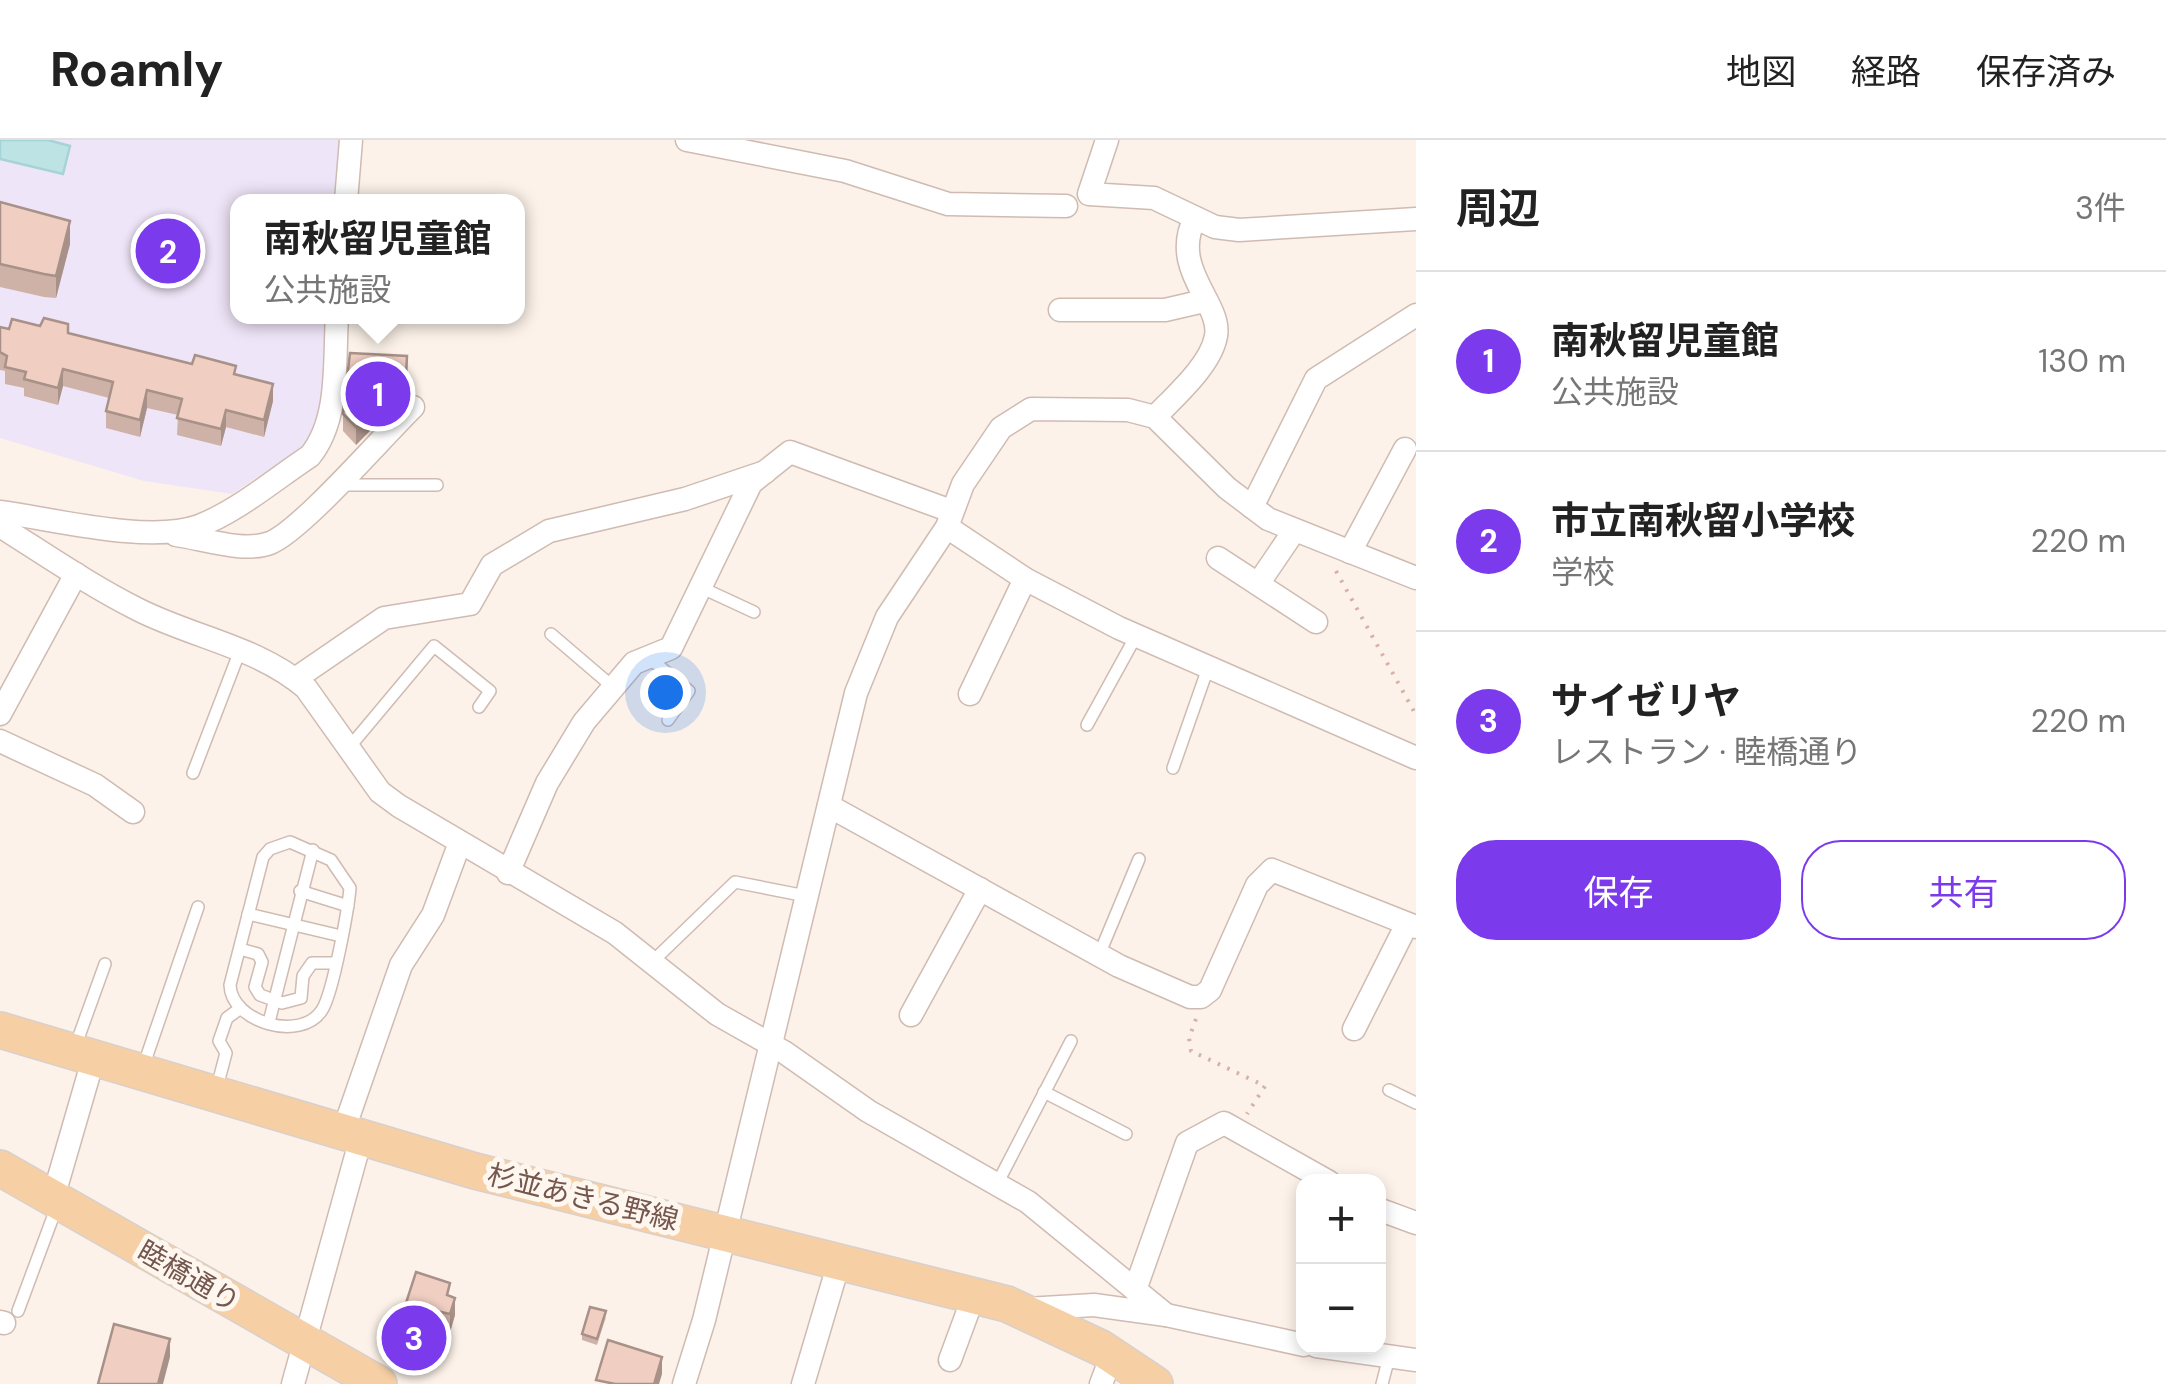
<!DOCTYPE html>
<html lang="ja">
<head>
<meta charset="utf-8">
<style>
  :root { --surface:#fff; --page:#f6f6f6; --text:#222; --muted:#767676; --line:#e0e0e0; --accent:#7c3aed }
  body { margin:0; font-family:"DM Sans","Noto Sans JP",sans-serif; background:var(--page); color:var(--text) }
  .controls { position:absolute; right:30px; bottom:30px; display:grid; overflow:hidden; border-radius:20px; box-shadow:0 5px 15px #0003 }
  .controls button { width:90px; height:90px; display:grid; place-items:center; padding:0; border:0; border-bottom:2px solid var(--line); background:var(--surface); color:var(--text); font:50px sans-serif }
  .you { position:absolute; left:665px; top:552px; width:35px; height:35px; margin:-25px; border:8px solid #fff; border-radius:50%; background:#1a73e8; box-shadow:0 0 0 15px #1a73e833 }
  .badge { display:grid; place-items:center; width:65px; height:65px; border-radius:50%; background:var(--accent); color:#fff; font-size:32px; font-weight:700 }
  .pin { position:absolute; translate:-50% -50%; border:5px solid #fff; box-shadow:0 2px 10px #0006 }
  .popup { position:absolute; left:230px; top:54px; width:295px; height:130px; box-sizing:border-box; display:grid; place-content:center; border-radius:20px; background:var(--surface); filter:drop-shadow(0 2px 8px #0005); font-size:32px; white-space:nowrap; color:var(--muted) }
  .popup b { font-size:38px; color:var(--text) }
  .popup::after { content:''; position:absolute; left:50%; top:100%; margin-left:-20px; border:20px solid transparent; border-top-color:var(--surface) }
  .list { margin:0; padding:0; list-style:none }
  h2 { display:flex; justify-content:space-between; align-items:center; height:130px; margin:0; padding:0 40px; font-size:42px }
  h2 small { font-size:32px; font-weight:400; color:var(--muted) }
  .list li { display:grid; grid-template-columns:65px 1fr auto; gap:30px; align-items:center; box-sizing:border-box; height:180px; padding:0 40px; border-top:2px solid var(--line) }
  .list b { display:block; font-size:38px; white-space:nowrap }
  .list p { margin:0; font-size:32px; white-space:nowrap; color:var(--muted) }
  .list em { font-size:32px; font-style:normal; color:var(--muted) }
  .actions { display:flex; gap:20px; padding:30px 40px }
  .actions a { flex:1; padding:22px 0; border:2px solid var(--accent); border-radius:40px; text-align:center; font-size:35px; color:var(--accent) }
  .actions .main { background:var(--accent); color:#fff }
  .map { position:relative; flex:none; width:1416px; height:1244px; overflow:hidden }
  header { display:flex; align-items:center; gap:60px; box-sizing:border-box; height:140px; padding:0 50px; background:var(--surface); border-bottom:2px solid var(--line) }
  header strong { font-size:48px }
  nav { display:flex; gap:55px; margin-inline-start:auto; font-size:35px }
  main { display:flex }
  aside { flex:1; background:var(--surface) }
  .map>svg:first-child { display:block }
  .education { fill:#efe5f8 }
  .water { fill:#bee3e5; stroke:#a5d4d6; stroke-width:2.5 }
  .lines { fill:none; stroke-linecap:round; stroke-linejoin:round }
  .lane-casing { stroke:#cfbbb2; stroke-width:14 }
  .street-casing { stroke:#cfbbb2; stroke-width:25 }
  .primary-casing { stroke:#d8d0cd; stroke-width:38 }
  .path { stroke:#d5b2a5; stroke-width:4; stroke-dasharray:2.5 8; stroke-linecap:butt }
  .lane { stroke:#fff; stroke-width:11 }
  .street { stroke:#fff; stroke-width:22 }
  .primary { stroke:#f6cfa5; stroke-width:35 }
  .wall { fill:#ceb2a7 }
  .shaded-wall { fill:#a89188 }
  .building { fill:#f0cfc2; stroke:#a89188; stroke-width:2.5 }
  .labels { text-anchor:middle; stroke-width:10; stroke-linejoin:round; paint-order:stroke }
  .street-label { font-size:28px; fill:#75574e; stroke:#fef7ef }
</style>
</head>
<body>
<header>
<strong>Roamly</strong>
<nav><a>地図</a><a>経路</a><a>保存済み</a></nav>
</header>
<main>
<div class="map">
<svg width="1416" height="1244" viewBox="0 0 1416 1244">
  <rect width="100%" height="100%" fill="#fcf2e9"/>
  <!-- education -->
  <path class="education" d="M0,0h346l-6,61h-102v115l93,1 -12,104 -15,25 -72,48 -88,-13 -144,-43z"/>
  <!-- water -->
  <path class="water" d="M0,0h48l22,6 -7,28 -63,-15z"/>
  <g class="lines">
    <defs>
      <g id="lane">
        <path d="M343,345h94"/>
        <path d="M700,447l54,25"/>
        <path d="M551,494l62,53"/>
        <path d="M648,517l41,34 -21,29"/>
        <path d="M1087,585l49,-89"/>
        <path d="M347,610l87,-104 56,45 -11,16"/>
        <path d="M1173,628l35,-100"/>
        <path d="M193,633l48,-125"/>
        <path d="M290,702l41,18 19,28c-2,22 -17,105 -28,122 -21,33 -91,12 -92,-25l33,-128 7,-8z"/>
        <path d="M300,751l48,15"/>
        <path d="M248,774l93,22"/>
        <path d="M240,809l18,5 4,8 -7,25 5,8 22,8 19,-5 2,-22 9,-13h22"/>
        <path d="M1099,815l40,-96"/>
        <path d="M652,822l83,-80 71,14"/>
        <path d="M269,882l44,-172"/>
        <path d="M74,910l31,-86"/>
        <path d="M142,930l56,-163"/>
        <path d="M1389,950l27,13"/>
        <path d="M216,951l10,-38 -7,-12 8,-23 11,-8"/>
        <path d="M1044,952l82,42"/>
        <path d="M997,1044l74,-143"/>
        <path d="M18,1171l39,-105"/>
        <path d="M1382,1244l7,-27"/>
      </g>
      <g id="street">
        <path d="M687,0l158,31 103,33 118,2"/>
        <path d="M1107,0l-18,54 65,4 61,29 24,3 177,-11"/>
        <path d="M346,61l5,-61"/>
        <path d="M1060,170h105l39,-9"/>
        <path d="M1155,277c20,-21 56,-52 61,-81 6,-33 -47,-67 -21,-118"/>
        <path d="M1252,367l64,-128 100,-64"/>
        <path d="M0,372c53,7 149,32 199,14 39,-15 76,-47 111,-70 30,-37 24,-94 27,-140"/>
        <path d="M0,386c46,29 91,60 139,84 56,28 119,37 167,78l74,104 19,14 216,127 102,81 67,38 84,59 160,91 138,113"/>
        <path d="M947,387l78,52 94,49 297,130"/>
        <path d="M176,395c28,4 68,18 94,8 31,-12 114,-108 143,-136"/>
        <path d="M1350,412l55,-103"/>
        <path d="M1218,418l98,64"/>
        <path d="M1258,444l36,-53"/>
        <path d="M295,539l89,-61 86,-14 22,-39 57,-34 136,-32 80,-27"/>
        <path d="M970,554l55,-115"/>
        <path d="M0,574l76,-140"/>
        <path d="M0,601l95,44 38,27"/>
        <path d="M829,666l290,160 71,31h11l9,-7 47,-105 15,-15 144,57"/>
        <path d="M508,733l39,-90 37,-61 50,-59 37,-15 80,-165 39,-31 161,59"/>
        <path d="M911,875l69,-126"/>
        <path d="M1354,889l53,-105"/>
        <path d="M343,992l58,-167 32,-50 26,-70"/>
        <path d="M53,1058l40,-138"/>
        <path d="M1378,1069l38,14"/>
        <path d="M1135,1150l52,-147 37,-20 105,59"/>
        <path d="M1026,1169l68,-4 72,10 138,30"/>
        <path d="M0,1182l4,1"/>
        <path d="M1316,1206l100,14"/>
        <path d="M950,1220l24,-65"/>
        <path d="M293,1244l68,-246"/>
        <path d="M684,1244l20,-64 152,-627 31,-76 60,-90 16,-43 38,-56 30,-19 97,1 27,7 72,71 41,31 148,59"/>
        <path d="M803,1244l37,-125"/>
        <path d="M1101,1244l11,-29"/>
      </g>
      <g id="primary">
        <path d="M0,890l475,141 532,133 94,44 54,36"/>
        <path d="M0,1028l379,216"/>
      </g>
    </defs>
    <!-- lane casing -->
    <use href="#lane" class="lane-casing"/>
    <!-- street casing -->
    <use href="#street" class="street-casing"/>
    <!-- primary casing -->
    <use href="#primary" class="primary-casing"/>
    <!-- path -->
    <g class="path">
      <path d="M1336,431l80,144"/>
      <path d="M1196,879l-7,19 2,13 74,35 -18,28"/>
    </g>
    <!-- lane -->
    <use href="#lane" class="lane"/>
    <!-- street -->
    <use href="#street" class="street"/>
    <!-- primary -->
    <use href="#primary" class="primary"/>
  </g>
  <!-- wall -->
  <g class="wall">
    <path d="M0,62l70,42 -14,54 -12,-1 -44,-10z"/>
    <path d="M0,187l9,2 59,4 168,42 37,26 -9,36 -38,-10 -5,19 -44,-11 1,-20 -31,-7 -7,29 -34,-9v-17l3,-13 -46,-12 -5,19 -34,-9v-8l-19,-4v-13l-5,-1z"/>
    <path d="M407,234l-1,20 -50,51 -13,-14v-17z"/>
    <path d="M450,1156l5,19 -5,17 -9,-3 -10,34 -35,-12v-17z"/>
    <path d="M606,1177l-9,28 -15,-5v-6z"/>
  </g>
  <!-- shaded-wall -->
  <g class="shaded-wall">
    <path d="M70,81v23l-14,54v-22z"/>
    <path d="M407,216l-1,38 -50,51v-18z"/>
    <path d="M63,229v17l-5,19v-17z"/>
    <path d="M273,244v17l-9,36v-17z"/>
    <path d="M147,250v18l-7,29v-17z"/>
    <path d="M226,270v17l-5,19v-17z"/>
    <path d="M455,1158v17l-5,17v-18z"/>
    <path d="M441,1172v17l-10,34v-18z"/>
    <path d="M170,1199v18l-7,27h-5z"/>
    <path d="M662,1217v17l-3,10h-5z"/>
  </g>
  <!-- building -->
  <g class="building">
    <path d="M0,62l70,19 -14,55 -12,-2 -44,-10z"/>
    <path d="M44,178l24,6v9l124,31 3,-9 41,11 -2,8 39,10 -9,36 -38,-10 -5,19 -44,-11 5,-19 -35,-9 -7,30 -34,-9 7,-29 -50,-13 -5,19 -34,-9 2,-7 -21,-5 2,-11 -7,-4v-25l9,2 3,-10 28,7z"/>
    <path d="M350,213l57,3 -1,21 -50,50 -13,-13z"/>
    <path d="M416,1132l34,11 -3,12 8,3 -5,16 -9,-2 -10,33 -35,-11z"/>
    <path d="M590,1167l16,4 -9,28 -15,-5z"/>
    <path d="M114,1184l56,15 -12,45h-60z"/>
    <path d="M608,1200l54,17 -8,27h-39l-19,-4z"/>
  </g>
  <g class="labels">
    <!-- street labels -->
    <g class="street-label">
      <text transform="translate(583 1057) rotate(14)" y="10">杉並あきる野線</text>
      <text transform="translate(189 1136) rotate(30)" y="10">睦橋通り</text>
    </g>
  </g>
</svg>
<div class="controls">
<button>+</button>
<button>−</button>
</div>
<div class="you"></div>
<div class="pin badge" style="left:378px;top:254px">1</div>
<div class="popup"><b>南秋留児童館</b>公共施設</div>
<div class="pin badge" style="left:168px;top:111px">2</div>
<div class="pin badge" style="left:414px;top:1198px">3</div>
</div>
<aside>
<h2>周辺<small>3件</small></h2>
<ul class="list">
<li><span class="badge">1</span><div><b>南秋留児童館</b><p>公共施設</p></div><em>130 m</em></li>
<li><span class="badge">2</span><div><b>市立南秋留小学校</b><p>学校</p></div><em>220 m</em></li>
<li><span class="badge">3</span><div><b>サイゼリヤ</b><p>レストラン · 睦橋通り</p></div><em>220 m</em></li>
</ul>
<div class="actions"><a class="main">保存</a><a>共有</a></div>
</aside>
</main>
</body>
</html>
